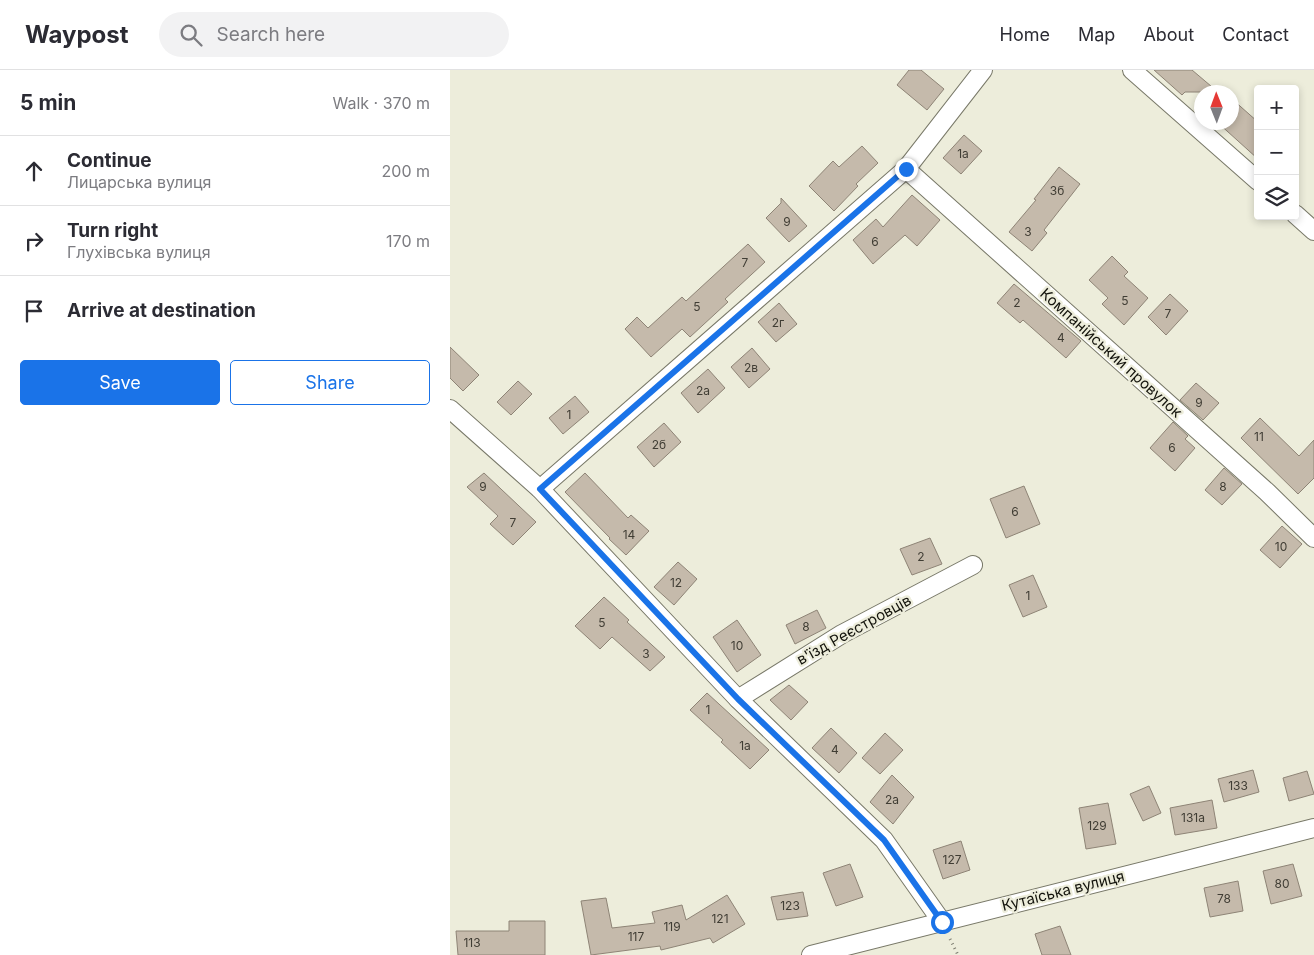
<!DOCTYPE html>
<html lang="en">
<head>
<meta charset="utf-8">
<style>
  :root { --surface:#fff; --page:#f2f2f3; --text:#2b2b33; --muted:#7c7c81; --line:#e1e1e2; --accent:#1a73e8 }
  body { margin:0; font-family:Inter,sans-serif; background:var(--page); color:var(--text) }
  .controls { position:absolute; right:15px; top:15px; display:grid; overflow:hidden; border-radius:5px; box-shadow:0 2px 8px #0003 }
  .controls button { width:45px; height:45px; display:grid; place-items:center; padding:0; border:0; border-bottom:1px solid var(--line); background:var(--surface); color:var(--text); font:25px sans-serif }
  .compass { position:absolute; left:744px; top:15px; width:45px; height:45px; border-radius:50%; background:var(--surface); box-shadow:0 2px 8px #0003; rotate:359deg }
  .stop { position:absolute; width:15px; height:15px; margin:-11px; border:4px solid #1a73e8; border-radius:50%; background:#fff }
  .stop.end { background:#1a73e8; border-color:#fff; box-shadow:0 1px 5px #0008 }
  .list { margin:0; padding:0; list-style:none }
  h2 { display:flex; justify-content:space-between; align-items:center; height:65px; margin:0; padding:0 20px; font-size:21px }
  h2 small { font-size:16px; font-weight:400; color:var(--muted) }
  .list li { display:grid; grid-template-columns:32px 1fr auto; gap:15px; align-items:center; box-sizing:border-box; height:70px; padding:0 20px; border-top:1px solid var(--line) }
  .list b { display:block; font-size:19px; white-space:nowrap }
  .list p { margin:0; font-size:16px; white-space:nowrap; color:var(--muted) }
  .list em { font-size:16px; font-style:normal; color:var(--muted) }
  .actions { display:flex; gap:10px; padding:15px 20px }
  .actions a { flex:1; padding:11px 0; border:1px solid var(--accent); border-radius:5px; text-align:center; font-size:18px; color:var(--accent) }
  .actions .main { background:var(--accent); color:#fff }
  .icon { flex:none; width:28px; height:28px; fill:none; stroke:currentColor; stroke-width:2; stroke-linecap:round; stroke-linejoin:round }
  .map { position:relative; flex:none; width:864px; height:885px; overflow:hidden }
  header { display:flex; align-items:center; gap:30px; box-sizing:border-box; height:70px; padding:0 25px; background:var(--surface); border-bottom:1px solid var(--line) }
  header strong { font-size:24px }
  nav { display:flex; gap:28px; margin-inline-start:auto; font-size:18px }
  .search { width:350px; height:45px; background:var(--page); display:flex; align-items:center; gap:12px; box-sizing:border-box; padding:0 18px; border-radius:28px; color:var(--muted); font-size:19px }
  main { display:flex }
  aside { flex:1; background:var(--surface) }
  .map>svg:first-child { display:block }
  .building { fill:#c5baab; stroke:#8e8476 }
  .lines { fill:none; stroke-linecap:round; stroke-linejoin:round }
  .street-casing { stroke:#787868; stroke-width:20 }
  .path { stroke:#7f7f72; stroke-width:3; stroke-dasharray:1 4; stroke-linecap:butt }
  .street { stroke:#fff; stroke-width:18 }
  .route { stroke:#1a73e8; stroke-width:6 }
  .labels { text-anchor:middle; stroke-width:4.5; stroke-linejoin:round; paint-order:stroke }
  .number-label { font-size:12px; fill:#403d34 }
  .street-label { font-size:15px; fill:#13130c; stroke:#ededdb }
</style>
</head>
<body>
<header>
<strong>Waypost</strong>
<div class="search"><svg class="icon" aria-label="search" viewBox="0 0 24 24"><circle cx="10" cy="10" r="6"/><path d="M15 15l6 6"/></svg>Search here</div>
<nav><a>Home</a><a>Map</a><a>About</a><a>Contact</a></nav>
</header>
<main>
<aside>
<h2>5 min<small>Walk · 370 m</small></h2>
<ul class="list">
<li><svg class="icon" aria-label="ahead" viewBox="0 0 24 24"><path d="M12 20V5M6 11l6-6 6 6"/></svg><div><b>Continue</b><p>Лицарська вулиця</p></div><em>200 m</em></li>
<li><svg class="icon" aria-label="right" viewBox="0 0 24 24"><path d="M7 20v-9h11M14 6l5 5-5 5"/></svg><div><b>Turn right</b><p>Глухівська вулиця</p></div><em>170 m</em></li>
<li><svg class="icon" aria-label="arrive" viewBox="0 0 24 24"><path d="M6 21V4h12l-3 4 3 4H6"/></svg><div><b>Arrive at destination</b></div></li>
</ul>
<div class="actions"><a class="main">Save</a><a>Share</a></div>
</aside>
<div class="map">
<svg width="864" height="885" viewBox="0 0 864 885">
  <rect width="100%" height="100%" fill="#ededdb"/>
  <!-- building -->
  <g class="building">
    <path d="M459,0h12l23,19 -17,21 -30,-25z"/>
    <path d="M704,0h38l26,22h-33l-3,3z"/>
    <path d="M782,29l26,23v37l-41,-37h15z"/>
    <path d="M514,65l18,16 -21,23 -18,-16z"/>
    <path d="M412,76l16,17 -22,21 2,2 -24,25 -25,-25 24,-25 6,6z"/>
    <path d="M609,97l21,17 -36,46 3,3 -15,18 -23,-19 27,-32 -2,-1z"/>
    <path d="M462,125l28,25 -23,26 -12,-11 -32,29 -20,-24 23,-21 7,8z"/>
    <path d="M331,128l26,28 -18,16 -23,-24 15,-15z"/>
    <path d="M298,174l17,18 -40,37 3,3 -38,35 -8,-8 -31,28 -26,-28 12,-12 11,11 34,-31 4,4z"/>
    <path d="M662,186l16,16 -4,4 24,22 -24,27 -22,-21 6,-6 -19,-18z"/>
    <path d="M564,214l67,57 -15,17 -43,-38 -3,3 -23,-20z"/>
    <path d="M720,224l18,17 -22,24 -18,-18z"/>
    <path d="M329,233l18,21 -21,18 -18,-20z"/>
    <path d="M0,277l29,28 -16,16 -13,-13z"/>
    <path d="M302,278l18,21 -21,19 -18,-21z"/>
    <path d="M258,299l17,19 -27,25 -17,-20z"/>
    <path d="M68,311l14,13 -21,21 -14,-13z"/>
    <path d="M746,313l23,20 -16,17 -23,-20z"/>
    <path d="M125,326l14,16 -26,22 -14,-16z"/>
    <path d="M810,348l39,38 15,-16v38l-16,16 -57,-56z"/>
    <path d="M723,352l15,14 -3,3 10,9 -20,23 -25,-23z"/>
    <path d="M214,353l17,19 -27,25 -17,-20z"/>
    <path d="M774,398l18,16 -20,21 -17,-15z"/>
    <path d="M34,403l52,49 -23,23 -23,-21 8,-8 -31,-29z"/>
    <path d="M135,403l43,45 3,-3 18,16 -23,24 -17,-16 1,-1 -45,-46z"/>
    <path d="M574,416l16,38 -34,14 -16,-39z"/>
    <path d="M832,456l20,18 -22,24 -20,-18z"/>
    <path d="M480,468l12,26 -30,11 -12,-26z"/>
    <path d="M228,492l19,17 -23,26 -20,-18z"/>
    <path d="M583,505l14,32 -24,10 -14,-32z"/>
    <path d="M154,527l25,23 -2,2 38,35 -15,14 -38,-34 -12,12 -25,-23z"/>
    <path d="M367,540l9,18 -31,16 -9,-19z"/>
    <path d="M287,550l24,35 -24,17 -24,-35z"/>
    <path d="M339,615l19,17 -17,18 -21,-20z"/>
    <path d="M257,623l62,57 -19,19 -29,-27 2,-2 -33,-30z"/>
    <path d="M381,658l26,25 -18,20 -27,-25z"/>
    <path d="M435,663l18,17 -23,24 -18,-16z"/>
    <path d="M803,700l6,22 -35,10 -6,-23z"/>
    <path d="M857,701l7,23 -25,7 -6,-23z"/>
    <path d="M442,705l22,22 -21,27 -23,-22z"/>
    <path d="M699,716l12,27 -18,8 -13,-27z"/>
    <path d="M762,730l5,28 -42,7 -5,-27z"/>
    <path d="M658,733l8,41 -30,5 -7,-41z"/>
    <path d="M511,771l9,29 -27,9 -10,-29z"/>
    <path d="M400,794l13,33 -27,9 -13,-33z"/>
    <path d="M843,794l9,32 -31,8 -8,-33z"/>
    <path d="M788,811l5,30 -33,6 -6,-29z"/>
    <path d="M353,822l5,24 -31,4 -6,-23z"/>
    <path d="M277,825l18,29 -32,19 -3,-5 -49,12 -1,-4 -69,9 -10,-54 25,-3 6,30 43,-5 -3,-11 30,-7 4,15z"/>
    <path d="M59,851h36v34h-87l-2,-24h53z"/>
    <path d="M610,856l11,29h-29l-7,-21z"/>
  </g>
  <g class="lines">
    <defs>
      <g id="street">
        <path d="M682,0l126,111"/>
        <path d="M456,99l361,323 47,46"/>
        <path d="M845,144l19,17"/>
        <path d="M0,339l90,80 198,210 146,141 58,82"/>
        <path d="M90,419l366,-320 77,-99"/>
        <path d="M288,629l104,-65 131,-69"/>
        <path d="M361,885l503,-127"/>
      </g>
    </defs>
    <!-- street casing -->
    <use href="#street" class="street-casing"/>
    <!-- path -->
    <path class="path" d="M500,869l8,16"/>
    <!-- street -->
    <use href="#street" class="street"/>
  </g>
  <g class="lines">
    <!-- route -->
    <path class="route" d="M456,99l-366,320 198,210 146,141 58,82"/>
  </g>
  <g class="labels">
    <!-- number labels -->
    <g class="number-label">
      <text x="513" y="88">1а</text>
      <text x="607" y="125">3б</text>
      <text x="337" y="156">9</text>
      <text x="578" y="166">3</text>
      <text x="425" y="176">6</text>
      <text x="295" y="197">7</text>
      <text x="675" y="235">5</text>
      <text x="567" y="237">2</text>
      <text x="247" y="241">5</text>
      <text x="718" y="248">7</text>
      <text x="328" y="257">2г</text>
      <text x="611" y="272">4</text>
      <text x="301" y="302">2в</text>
      <text x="253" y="325">2а</text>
      <text x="749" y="337">9</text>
      <text x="119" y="349">1</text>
      <text x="809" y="371">11</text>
      <text x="209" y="379">2б</text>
      <text x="722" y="382">6</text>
      <text x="33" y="421">9</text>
      <text x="773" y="421">8</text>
      <text x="565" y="446">6</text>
      <text x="63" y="457">7</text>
      <text x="179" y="469">14</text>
      <text x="831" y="481">10</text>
      <text x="471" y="491">2</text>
      <text x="226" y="517">12</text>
      <text x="578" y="530">1</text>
      <text x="152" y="557">5</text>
      <text x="356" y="561">8</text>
      <text x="287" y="580">10</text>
      <text x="196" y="588">3</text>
      <text x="258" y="644">1</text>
      <text x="295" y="680">1а</text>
      <text x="385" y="684">4</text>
      <text x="788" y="720">133</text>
      <text x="442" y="734">2а</text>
      <text x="743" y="752">131а</text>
      <text x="647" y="760">129</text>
      <text x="502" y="794">127</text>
      <text x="832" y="818">80</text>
      <text x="774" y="833">78</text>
      <text x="340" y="840">123</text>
      <text x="270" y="853">121</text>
      <text x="222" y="861">119</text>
      <text x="186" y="871">117</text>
      <text x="22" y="877">113</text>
    </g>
    <!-- street labels -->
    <g class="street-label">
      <text transform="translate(661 283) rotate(42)" y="5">Компанійський провулок</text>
      <text transform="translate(404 560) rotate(-29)" y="5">в'їзд Реєстровців</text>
      <text transform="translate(613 821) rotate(-14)" y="5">Кутаїська вулиця</text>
    </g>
  </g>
</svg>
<div class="controls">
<button>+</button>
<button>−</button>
<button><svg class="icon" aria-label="layers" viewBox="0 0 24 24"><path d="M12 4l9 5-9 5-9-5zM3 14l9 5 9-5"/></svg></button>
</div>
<svg class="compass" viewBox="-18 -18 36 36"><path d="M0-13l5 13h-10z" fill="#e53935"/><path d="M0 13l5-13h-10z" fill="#7c7c81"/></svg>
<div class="stop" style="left:492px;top:852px"></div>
<div class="stop end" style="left:456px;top:99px"></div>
</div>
</main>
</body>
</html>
